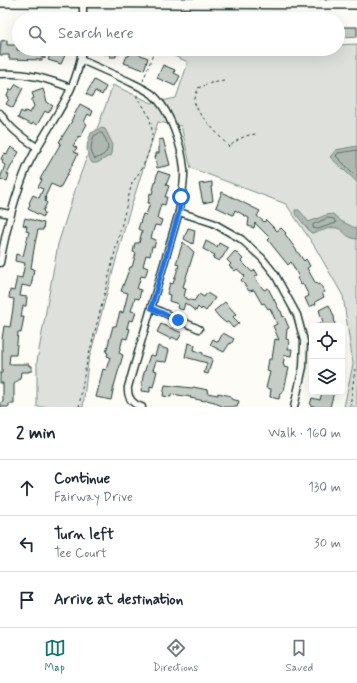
<!DOCTYPE html>
<html lang="en">
<head>
<meta charset="utf-8">
<style>
  :root { --surface:#fff; --page:#f2f2f3; --text:#1f2937; --muted:#747a83; --line:#e0e1e3; --accent:#0f766e }
  body { margin:0; font-family:Mynerve,sans-serif; background:var(--page); color:var(--text) }
  .controls { position:absolute; right:12px; bottom:12px; display:grid; overflow:hidden; border-radius:6px; box-shadow:0 4px 16px #0002 }
  .controls button { width:36px; height:36px; display:grid; place-items:center; padding:0; border:0; border-bottom:1px solid var(--line); background:var(--surface); color:var(--text); font:20px sans-serif }
  .stop { position:absolute; width:12px; height:12px; margin:-9px; border:3px solid #1a73e8; border-radius:50%; background:#fff }
  .stop.end { background:#1a73e8; border-color:#fff; box-shadow:0 1px 4px #0008 }
  .list { margin:0; padding:0; list-style:none }
  h2 { display:flex; justify-content:space-between; align-items:center; height:52px; margin:0; padding:0 16px; font-size:17px }
  h2 small { font-size:13px; font-weight:400; color:var(--muted) }
  .list li { display:grid; grid-template-columns:26px 1fr auto; gap:12px; align-items:center; box-sizing:border-box; height:56px; padding:0 16px; border-top:1px solid var(--line) }
  .list b { display:block; font-size:15px; white-space:nowrap }
  .list p { margin:0; font-size:13px; white-space:nowrap; color:var(--muted) }
  .list em { font-size:13px; font-style:normal; color:var(--muted) }
  .icon { flex:none; width:22px; height:22px; fill:none; stroke:currentColor; stroke-width:2; stroke-linecap:round; stroke-linejoin:round }
  .map { position:relative; flex:none; width:357px; height:407px; overflow:hidden }
  .search { position:absolute; background:var(--surface); box-shadow:0 4px 16px #0002; left:12px; right:12px; top:12px; height:44px; display:flex; align-items:center; gap:10px; box-sizing:border-box; padding:0 14px; border-radius:22px; color:var(--muted); font-size:15px }
  .sheet { height:220px; background:var(--surface) }
  nav { display:flex; justify-content:space-around; align-items:center; box-sizing:border-box; height:56px; border-top:1px solid var(--line); background:var(--surface); font-size:11px; color:var(--muted) }
  nav a { display:grid; justify-items:center; gap:2px }
  nav .on { color:var(--accent) }
  .map>svg:first-child { display:block }
  .green { fill:#dde0db; stroke:#7e8e88 }
  .water { fill:#aeb8b1; stroke:#75877f }
  .lines { fill:none; stroke-linecap:round; stroke-linejoin:round }
  .shore { stroke:#586e66; stroke-width:1 }
  .building { fill:#c6cdc7; stroke:#1f3d34 }
  .minor-casing { stroke:#1f3d34; stroke-width:9 }
  .secondary-casing { stroke:#1f3d34; stroke-width:12 }
  .path { stroke:#1f3d34; stroke-width:1; stroke-dasharray:3 3; stroke-linecap:butt }
  .minor { stroke:#fdfcf7; stroke-width:6 }
  .secondary { stroke:#fdfcf7; stroke-width:9 }
  .route { stroke:#1a73e8; stroke-width:5 }
</style>
</head>
<body>
<div class="map">
<svg width="357" height="407" viewBox="0 0 357 407">
  <rect width="100%" height="100%" fill="#fdfcf7"/>
  <filter id="ink" filterUnits="userSpaceOnUse"><feTurbulence type="fractalNoise" baseFrequency=".025" numOctaves="2"/><feDisplacementMap in="SourceGraphic" scale="8" xChannelSelector="R" yChannelSelector="G"/><feConvolveMatrix kernelMatrix="1 2 1 2 8 2 1 2 1" color-interpolation-filters="sRGB"/></filter>
  <g filter="url(#ink)">
    <!-- green -->
    <path class="green" d="M357,44v363h-13l9,-43 -10,-68 -28,-49 -29,-43 -95,-36 -10,-42 -23,-4 -30,94 -40,147 -5,44h-46v-46l21,-117 19,-60 36,-99 39,18 24,-5 12,-36 -30,-13h180v-4z"/>
    <!-- water -->
    <g class="water">
      <path d="M101,128l4,1 7,14 -1,12 -14,8h-5c-7,-13 -6,-17 -1,-30z"/>
      <path d="M357,146v36l-27,-25 6,-7z"/>
      <path d="M295,210h4l10,12 17,-7 7,-1 8,7 16,8v10c-12,-1 -12,-9 -20,-11 -8,-2 -17,5 -26,5l-16,-20z"/>
    </g>
    <g class="lines">
      <!-- shore -->
      <g class="shore">
        <path d="M100,133h2c9,14 8,20 -7,26 -6,-8 -4,-14 -1,-23z"/>
        <path d="M357,150l-19,3 -2,3 21,21"/>
        <path d="M328,218l6,1 2,4 -18,6 -5,-1v-3z"/>
      </g>
    </g>
    <!-- building -->
    <g class="building">
      <path d="M338,27h19v10h-14v-1h-5z"/>
      <path d="M7,40v5h10v5h27l1,9 -3,-2v3l-33,-1v-4h-9l1,-14z"/>
      <path d="M103,49h16v5h-3v3h-6v-3h-7z"/>
      <path d="M59,50l7,3 -5,11 -13,-4 3,-8 6,3z"/>
      <path d="M131,51l17,7 -4,12 -20,-7 3,-7h2z"/>
      <path d="M163,65l12,5 -1,3 6,3 -5,10 -18,-8z"/>
      <path d="M94,80l12,7 -4,8 -7,-4 -3,6 -6,-3z"/>
      <path d="M16,84l7,4 -10,20 -7,-4 3,-5h-1l1,-2 -2,-1 3,-7 2,1z"/>
      <path d="M43,89l4,13 6,4 -5,7 -3,-2 -8,14 -4,-2 -1,2 -14,-7 3,-7 3,2 1,-2 5,2 4,-7 -2,-5v-2l2,-1 -2,-5z"/>
      <path d="M80,104l13,7 -2,5 -3,-2 -4,8 3,2 -7,13 -1,-1 -6,10 4,2 -3,4 4,2 -18,34 -9,-4 -6,13 1,1 -1,3 2,2 -4,8 2,2 -2,4 -15,-8 2,-5 -1,-1 4,-8 6,3 4,-9 -5,-2 4,-7 -2,-1 21,-36 -2,-1 13,-21h-1z"/>
      <path d="M163,139l7,26 -13,3 -2,-11 1,-1v-3h3v-13z"/>
      <path d="M11,147l8,5 -12,22 2,1 -2,6 -7,-2 5,-14 -3,-2 1,-3 -2,-1 3,-6 3,1z"/>
      <path d="M158,171l12,4 -4,10 3,1 -4,11h2l-2,8 -4,-1 -4,14 5,2 -2,6 -5,-1 -4,13 5,2 -2,7 -2,-1 -2,10 -4,-1 -3,11 5,2 -3,9 -4,-1 -4,13 4,1 -2,9 -4,-1 -4,13 5,1 -3,9 -4,-1 -2,8 3,1 -3,10 -4,-1 -4,15 4,2 -9,31 -3,14 -15,-3 7,-28 3,1 4,-13 -3,-1 1,-3 -2,-1 7,-26h3l4,-14 3,1 5,-20 -7,-2 9,-24h2l4,-14 -3,-1 2,-9h4l3,-12 -4,-2 5,-15 3,1 4,-12h-2l2,-10 2,1z"/>
      <path d="M212,182v5h-1l2,14 -10,2 -4,-19z"/>
      <path d="M222,192l38,19 -3,5 7,6 2,-2 11,11 4,-3 5,5 -1,1 19,27 2,-2 4,7 -3,2 9,16 1,-1 1,2 2,-1 5,8 -3,1 2,4 -9,5 1,2 -7,3 -4,-9 4,-2 -6,-12 -2,1 -4,-7 2,-1 -8,-15 -3,3 -20,-25 2,-2 -15,-15 -1,5 -6,-2 1,-8 -14,-8 -2,5 -17,-8z"/>
      <path d="M25,218l19,5 -1,7h-5l-3,13 -4,25 3,1 -3,18 -9,-2 -2,11 7,1 -1,9h-3l-2,11h3l-3,16 -3,-1 -2,23h-6l-1,9h20v2h3v5h-3v1h-8l-1,7 -6,5v20h-5v3h-8v-5h2v-19h-3v-10h2v-34l2,-13 6,1 3,-18 1,-10 -5,-1 1,-8 4,1 3,-14 5,1 3,-15 -10,-2 1,-7 7,2 6,-24 -3,-1 1,-5 -4,-1z"/>
      <path d="M188,228l7,2 -2,14 -9,-5z"/>
      <path d="M206,241l11,6 2,-4 9,5 -6,10h-1l-2,3 -6,-3 2,-3 -12,-6z"/>
      <path d="M183,242l11,10 -11,35 3,1 -2,9 3,1v1l7,2 5,-7 5,3 3,-4 8,5 -9,13 -4,-3 -1,2 -3,-3 -2,4 -11,-8 -2,7 -6,-2 1,-4 -9,-3 1,-6 -3,-1 3,-11 3,1 6,-19 -3,-1 3,-10z"/>
      <path d="M235,251l8,8 -2,2 11,11 3,-2 3,5 -3,2 2,4 7,9 4,-2 12,23h1l2,6 1,-1 5,12 -2,1 -1,10 3,1 -1,9h4l-1,7 -6,-1 -2,9 1,1v2l5,1 -5,22h-1l-1,3h-2l-1,6 -9,-2 1,-8 -5,-1 4,-16 -3,-1 2,-12h3l3,-20 4,1 -6,-14 4,-2 -7,-16 -2,1 -4,-6 -2,1 -8,-14 -5,1 -8,-11 4,-4 -8,-7 -2,2 -6,-5 2,-2 -4,-4z"/>
      <path d="M225,302l11,12 -3,3 6,6 -6,5 -5,-6 -2,1 -6,-5 -6,-7z"/>
      <path d="M329,305l5,11 1,10h-21l9,-4 -4,-12z"/>
      <path d="M161,324l21,9 -4,7 -6,-3 -1,2 -14,-7z"/>
      <path d="M223,333l11,6 -3,5 -1,-1 -6,9 -14,-7 3,-6 5,3z"/>
      <path d="M188,343l7,2 -1,5 9,3v2l9,3v2l-4,14 -4,-1 3,-10 -22,-6z"/>
      <path d="M158,346l11,4 -3,12 -10,-1 -3,9 4,1 -4,16 -3,-1v6l-9,-1 2,-15 7,-21 5,1z"/>
      <path d="M165,385l27,3 1,-1 15,3 -1,3 11,2v-2l13,3v3l8,2 -2,6h-13l-9,-4v-1l-9,-2 -1,1 -15,-3 1,-1 -20,-3v3l-8,-1z"/>
      <path d="M322,392h12l-4,15h-13l-7,-2 2,-7 8,2z"/>
    </g>
    <g class="lines">
      <defs>
        <g id="minor">
          <path d="M83,19v-19"/>
          <path d="M81,60c16,7 32,14 47,21 8,4 17,8 24,13 18,15 30,53 32,75 1,14 -3,29 -5,43l-51,175c-1,10 4,17 14,20"/>
          <path d="M0,74c26,-2 48,5 71,14"/>
          <path d="M0,113c9,15 23,25 38,35"/>
          <path d="M0,212l10,2"/>
          <path d="M179,212l34,11 28,16 21,19 12,15 23,42 7,26 -1,26 -9,40"/>
          <path d="M0,263c6,-33 14,-65 27,-96 18,-39 51,-74 55,-118"/>
          <path d="M151,307l48,22"/>
        </g>
        <path id="secondary" d="M0,2l357,2"/>
      </defs>
      <!-- minor casing -->
      <use href="#minor" class="minor-casing"/>
      <!-- secondary casing -->
      <use href="#secondary" class="secondary-casing"/>
      <!-- path -->
      <g class="path">
        <path d="M143,81l12,-32"/>
        <path d="M224,81l-13,2 -13,5 -4,14 6,12 29,33c9,-8 17,-13 29,-13"/>
        <path d="M79,407l6,-37 18,-70 29,-117c15,-20 28,-49 14,-72 -2,-5 -6,-9 -9,-13v-4"/>
        <path d="M350,407l5,-38"/>
      </g>
      <!-- minor -->
      <use href="#minor" class="minor"/>
      <!-- secondary -->
      <use href="#secondary" class="secondary"/>
    </g>
  </g>
  <g class="lines" filter="url(#ink)">
    <!-- route -->
    <path class="route" d="M178,320l-27,-12 28,-96 2,-15"/>
  </g>
</svg>
<div class="controls">
<button><svg class="icon" aria-label="locate" viewBox="0 0 24 24"><circle cx="12" cy="12" r="6"/><path d="M12 2v4M12 18v4M2 12h4M18 12h4"/></svg></button>
<button><svg class="icon" aria-label="layers" viewBox="0 0 24 24"><path d="M12 4l9 5-9 5-9-5zM3 14l9 5 9-5"/></svg></button>
</div>
<div class="stop" style="left:181px;top:197px"></div>
<div class="stop end" style="left:178px;top:320px"></div>
<div class="search"><svg class="icon" aria-label="search" viewBox="0 0 24 24"><circle cx="10" cy="10" r="6"/><path d="M15 15l6 6"/></svg>Search here</div>
</div>
<section class="sheet">
<h2>2 min<small>Walk · 160 m</small></h2>
<ul class="list">
<li><svg class="icon" aria-label="ahead" viewBox="0 0 24 24"><path d="M12 20V5M6 11l6-6 6 6"/></svg><div><b>Continue</b><p>Fairway Drive</p></div><em>130 m</em></li>
<li><svg class="icon" aria-label="left" viewBox="0 0 24 24"><path d="M17 20v-9H6M10 6l-5 5 5 5"/></svg><div><b>Turn left</b><p>Tee Court</p></div><em>30 m</em></li>
<li><svg class="icon" aria-label="arrive" viewBox="0 0 24 24"><path d="M6 21V4h12l-3 4 3 4H6"/></svg><div><b>Arrive at destination</b></div></li>
</ul>
</section>
<nav>
<a class="on"><svg class="icon" aria-label="map" viewBox="0 0 24 24"><path d="M3 6l6-2 6 2 6-2v14l-6 2-6-2-6 2zM9 4v14M15 6v14"/></svg>Map</a>
<a><svg class="icon" aria-label="directions" viewBox="0 0 24 24"><path d="M12 3l9 9-9 9-9-9zM9 14v-3h6M13 9l2 2-2 2"/></svg>Directions</a>
<a><svg class="icon" aria-label="saved" viewBox="0 0 24 24"><path d="M7 4h10v16l-5-4-5 4z"/></svg>Saved</a>
</nav>
</body>
</html>
